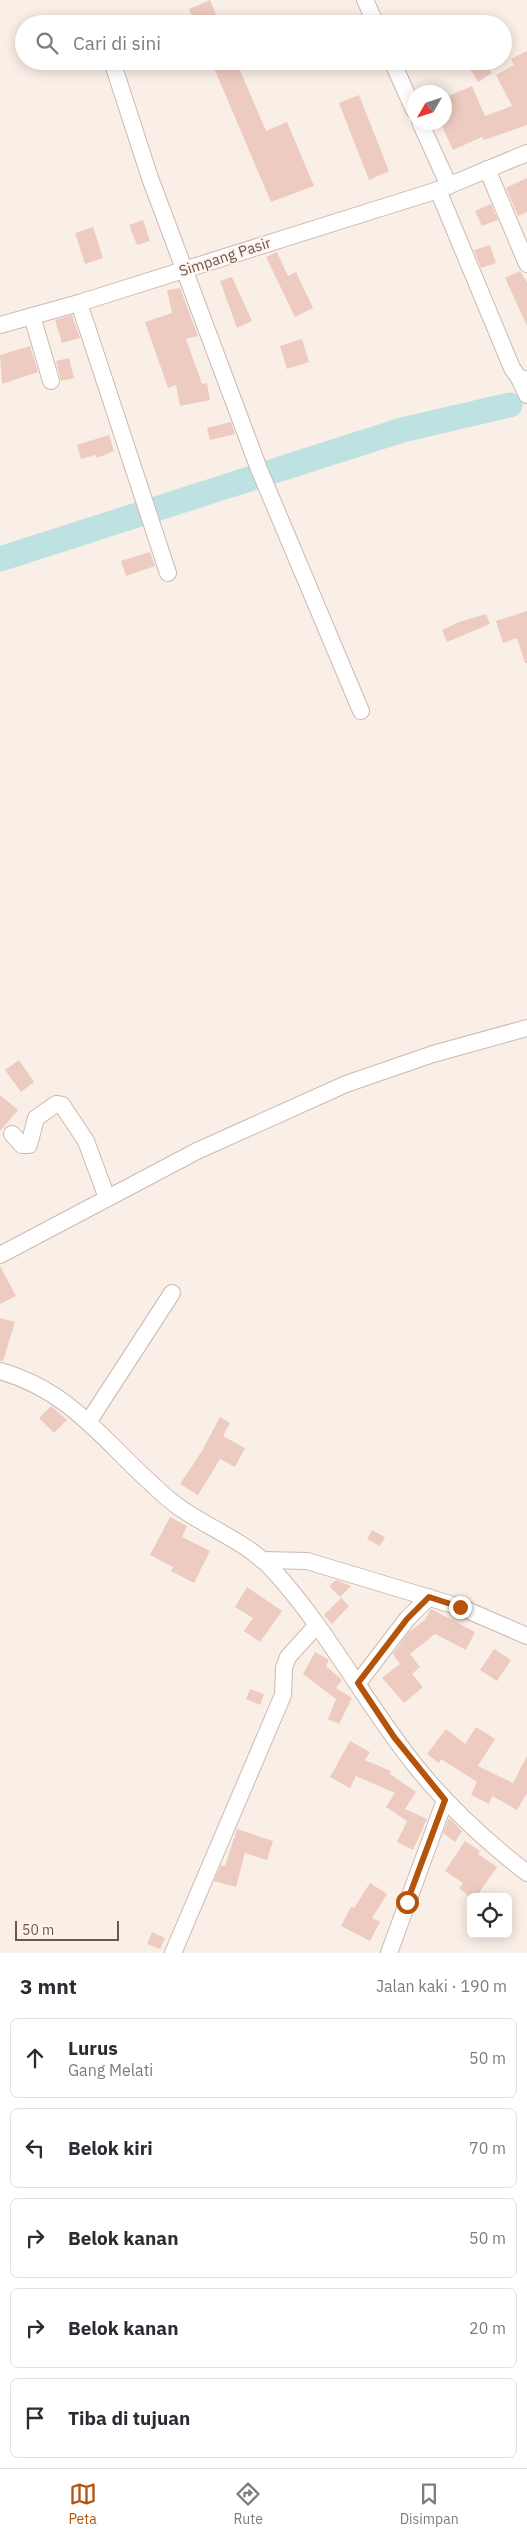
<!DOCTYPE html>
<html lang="id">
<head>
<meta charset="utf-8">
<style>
  :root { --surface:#fff; --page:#f7f7f7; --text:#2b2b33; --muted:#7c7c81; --line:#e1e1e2; --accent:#b45309 }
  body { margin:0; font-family:"IBM Plex Sans",sans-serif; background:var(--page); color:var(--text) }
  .controls { position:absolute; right:15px; bottom:15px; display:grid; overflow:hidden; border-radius:8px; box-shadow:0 2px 12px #0003 }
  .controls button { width:45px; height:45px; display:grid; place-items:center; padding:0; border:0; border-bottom:1px solid var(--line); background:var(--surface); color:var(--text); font:25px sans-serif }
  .compass { position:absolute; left:407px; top:85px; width:45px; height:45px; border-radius:50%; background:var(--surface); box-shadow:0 2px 12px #0003; rotate:231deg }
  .scale { position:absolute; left:15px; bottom:12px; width:104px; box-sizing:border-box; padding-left:5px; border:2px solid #72544e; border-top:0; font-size:14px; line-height:18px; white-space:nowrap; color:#72544e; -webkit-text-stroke:4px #fdf4ed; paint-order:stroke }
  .stop { position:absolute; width:15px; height:15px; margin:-11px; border:4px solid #b45309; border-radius:50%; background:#fff }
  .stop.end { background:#b45309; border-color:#fff; box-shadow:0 1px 5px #0008 }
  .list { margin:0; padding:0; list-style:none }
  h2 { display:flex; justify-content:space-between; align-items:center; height:65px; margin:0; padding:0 20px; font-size:21px }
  h2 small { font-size:16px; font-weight:400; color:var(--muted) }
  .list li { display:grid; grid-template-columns:32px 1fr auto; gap:15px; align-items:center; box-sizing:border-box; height:80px; margin:0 10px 10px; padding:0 10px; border:1px solid var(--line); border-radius:8px }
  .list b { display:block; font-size:19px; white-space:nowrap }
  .list p { margin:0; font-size:16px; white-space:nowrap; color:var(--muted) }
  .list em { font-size:16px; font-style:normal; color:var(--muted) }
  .icon { flex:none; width:28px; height:28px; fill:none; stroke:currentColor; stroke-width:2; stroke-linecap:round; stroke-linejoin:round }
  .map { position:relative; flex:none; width:527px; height:1953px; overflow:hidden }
  .search { position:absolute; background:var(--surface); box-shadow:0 2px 12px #0003; left:15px; right:15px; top:15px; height:55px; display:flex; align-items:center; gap:12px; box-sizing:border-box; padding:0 18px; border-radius:28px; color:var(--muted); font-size:19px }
  .sheet { height:515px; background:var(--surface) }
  nav { display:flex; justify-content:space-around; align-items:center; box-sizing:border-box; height:70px; border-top:1px solid var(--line); background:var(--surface); font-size:14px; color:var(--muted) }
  nav a { display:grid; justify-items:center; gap:2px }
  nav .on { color:var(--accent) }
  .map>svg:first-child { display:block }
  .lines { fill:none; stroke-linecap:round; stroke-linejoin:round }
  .river { stroke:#bde2e1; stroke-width:25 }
  .building { fill:#edcbc1 }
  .minor-casing { stroke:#cdb8b1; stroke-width:18 }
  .minor { stroke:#fff; stroke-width:16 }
  .route { stroke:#b45309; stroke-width:6 }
  .labels { text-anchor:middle; stroke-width:4; stroke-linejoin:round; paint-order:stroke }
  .street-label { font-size:15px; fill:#72544e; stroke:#fdf4ed }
</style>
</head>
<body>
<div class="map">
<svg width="527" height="1953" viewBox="0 0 527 1953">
  <rect width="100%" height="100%" fill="#faefe7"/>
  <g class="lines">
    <!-- river -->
    <path class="river" d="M0,559l402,-129 108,-25"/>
  </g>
  <!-- building -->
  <g class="building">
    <path d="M210,0l10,24h-25l-6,-15z"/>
    <path d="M527,51v74l-43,15 -2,-3 -29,13 -13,-28h4v-24l28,-12 13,30 27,-10 -16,-31 18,-10 -3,-6z"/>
    <path d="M211,61h25l30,70 21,-9 27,64 -43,16z"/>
    <path d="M465,61h20l7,12 -14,9z"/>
    <path d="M359,95l30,76 -20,9 -30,-77z"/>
    <path d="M527,178v34l-9,4 -12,-28z"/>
    <path d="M491,204l7,16 -16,6 -7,-15z"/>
    <path d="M143,220l7,21 -13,4 -8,-20z"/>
    <path d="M93,227l10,31 -18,6 -10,-31z"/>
    <path d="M490,245l6,18 -15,5 -7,-18z"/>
    <path d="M277,252l11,24 8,-4 17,36 -18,9 -29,-60z"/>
    <path d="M520,271l7,11v44l-22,-48z"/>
    <path d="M232,277l20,44 -15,7 -17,-47z"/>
    <path d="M180,288l18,48 -12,3 16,45 5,-1 3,17 -30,6 -4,-21 -8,3 -23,-66 27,-9 -5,-23z"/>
    <path d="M72,315l8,23 -18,5 -7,-23z"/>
    <path d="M302,339l7,23 -22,7 -7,-23z"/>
    <path d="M30,346l8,26 -36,12 -2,-29z"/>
    <path d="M69,358l5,20 -13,3 -5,-20z"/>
    <path d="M231,422l4,12 -25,6 -3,-12z"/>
    <path d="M109,435l5,16 -17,7 -1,-3 -15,4 -4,-14z"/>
    <path d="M150,552l5,14 -29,10 -5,-15z"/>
    <path d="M527,611v52h-2l-8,-25 -14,5 -7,-22z"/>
    <path d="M486,614l4,10 -43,18 -5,-12 17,-8z"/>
    <path d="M19,1060l15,22 -13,10 -16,-22z"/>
    <path d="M0,1095l18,15 -18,21z"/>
    <path d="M0,1266l16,30 -16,8z"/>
    <path d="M0,1318l15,4 -12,39h-3z"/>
    <path d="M51,1406l16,14 -13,13 -15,-15z"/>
    <path d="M220,1417l10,6 -7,13 22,12 -10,19 -15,-8 -22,36 -18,-11 22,-33z"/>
    <path d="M170,1517l17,9 -5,11 28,14 -16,32 -23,-12 2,-4 -23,-12z"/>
    <path d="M372,1530l13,7 -5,9 -13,-7z"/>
    <path d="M336,1580l15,6 -11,11 -11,-11z"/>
    <path d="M247,1587l35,24 -22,31 -16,-11 9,-13 -18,-11z"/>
    <path d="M341,1598l8,8 -17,18 -8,-9z"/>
    <path d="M431,1609l44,23 -9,18 -31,-16 -25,20 10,13 -8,7 11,13 -19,16 -22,-25 18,-14 -7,-10 16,-22 16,-12z"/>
    <path d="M494,1649l17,11 -14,21 -17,-11z"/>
    <path d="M315,1652l14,8 -3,6 16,14 -6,8 16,10 -13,26 -11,-5 8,-20 -33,-25z"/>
    <path d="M250,1689l14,5 -4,11 -14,-6z"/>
    <path d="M476,1727l19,12 -17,27 35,17 14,-27v37l-10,17 -25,-14 -3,8 -18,-9 6,-13 -36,-23 -2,4 -12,-9 19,-25 19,15z"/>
    <path d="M350,1741l20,11 -5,8 26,11 -1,3 26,18 -11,17 22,10 -14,31 -16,-8 10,-21 -21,-14 9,-14 -39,-17 -6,12 -20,-11z"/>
    <path d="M449,1818l13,13 -7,11 -12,-9z"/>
    <path d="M237,1829l36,12 -6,19 -22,-7 -9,34 -22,-6 7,-16 4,1z"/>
    <path d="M465,1841l15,10 -2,3 19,13 -21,30h-6l-11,-9 4,-5 -18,-12z"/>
    <path d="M370,1883l17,11 -15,24 8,4 -10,19 -29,-15 10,-19 3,1z"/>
    <path d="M152,1932l13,6 -5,11 -13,-5z"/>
  </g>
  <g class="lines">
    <defs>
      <g id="minor">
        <path d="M365,0l11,24"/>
        <path d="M112,61l38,117 109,291 102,242"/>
        <path d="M392,61l22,49"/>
        <path d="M420,122l29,64"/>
        <path d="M487,169l40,95"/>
        <path d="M438,190l74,178 7,10 8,1"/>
        <path d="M79,303l89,270"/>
        <path d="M32,316l19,65"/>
        <path d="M0,325l79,-22 359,-113 89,-37"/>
        <path d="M519,378l8,17"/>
        <path d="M12,1134l10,11h7l7,-27 20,-14 6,1 24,36 21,57"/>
        <path d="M0,1255l197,-104 149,-67 87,-30 94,-26"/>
        <path d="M0,1371c70,20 102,68 153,114 7,7 15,14 23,20 31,23 70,36 97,65 55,60 93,135 145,199 32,39 69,73 109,104"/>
        <path d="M89,1421l83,-128"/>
        <path d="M262,1560l45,1 153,46 67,29"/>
        <path d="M358,1683l49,-64 22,-22"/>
        <path d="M173,1953l110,-258 1,-27 4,-11 28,-31"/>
        <path d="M389,1953l56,-153"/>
      </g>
    </defs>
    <!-- minor casing -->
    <use href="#minor" class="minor-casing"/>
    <!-- minor -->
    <use href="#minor" class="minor"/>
  </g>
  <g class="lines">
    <!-- route -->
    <path class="route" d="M407,1902l38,-102 -51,-63 -36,-54 49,-64 22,-22 31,10"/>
  </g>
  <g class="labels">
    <!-- street labels -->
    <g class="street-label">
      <text transform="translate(225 257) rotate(-18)" y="5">Simpang Pasir</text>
    </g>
  </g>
</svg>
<div class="controls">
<button><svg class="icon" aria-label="locate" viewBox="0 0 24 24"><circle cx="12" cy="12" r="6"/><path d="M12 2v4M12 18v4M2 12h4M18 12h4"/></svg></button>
</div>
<svg class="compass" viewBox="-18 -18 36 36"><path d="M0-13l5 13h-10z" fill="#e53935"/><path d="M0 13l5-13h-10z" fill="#7c7c81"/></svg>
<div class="scale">50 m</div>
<div class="stop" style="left:407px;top:1902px"></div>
<div class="stop end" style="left:460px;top:1607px"></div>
<div class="search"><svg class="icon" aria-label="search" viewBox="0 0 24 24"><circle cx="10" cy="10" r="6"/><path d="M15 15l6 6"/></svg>Cari di sini</div>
</div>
<section class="sheet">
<h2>3 mnt<small>Jalan kaki · 190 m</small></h2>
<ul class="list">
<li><svg class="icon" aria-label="ahead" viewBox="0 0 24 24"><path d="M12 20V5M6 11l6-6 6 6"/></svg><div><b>Lurus</b><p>Gang Melati</p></div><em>50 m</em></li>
<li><svg class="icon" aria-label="left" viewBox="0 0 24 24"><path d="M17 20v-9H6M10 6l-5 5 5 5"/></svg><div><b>Belok kiri</b></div><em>70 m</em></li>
<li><svg class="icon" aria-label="right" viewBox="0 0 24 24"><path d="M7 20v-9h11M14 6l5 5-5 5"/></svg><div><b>Belok kanan</b></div><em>50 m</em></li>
<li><svg class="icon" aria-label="right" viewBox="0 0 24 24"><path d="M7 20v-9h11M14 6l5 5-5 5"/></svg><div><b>Belok kanan</b></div><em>20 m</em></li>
<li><svg class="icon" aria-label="arrive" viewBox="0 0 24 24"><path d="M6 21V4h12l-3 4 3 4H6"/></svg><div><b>Tiba di tujuan</b></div></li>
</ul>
</section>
<nav>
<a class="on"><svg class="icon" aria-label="map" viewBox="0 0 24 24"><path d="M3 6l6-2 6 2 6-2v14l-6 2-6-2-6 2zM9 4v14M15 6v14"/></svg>Peta</a>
<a><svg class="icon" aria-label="directions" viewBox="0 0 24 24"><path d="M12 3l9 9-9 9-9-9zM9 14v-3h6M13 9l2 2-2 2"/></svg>Rute</a>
<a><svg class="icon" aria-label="saved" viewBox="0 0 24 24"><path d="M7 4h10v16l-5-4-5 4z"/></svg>Disimpan</a>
</nav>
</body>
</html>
